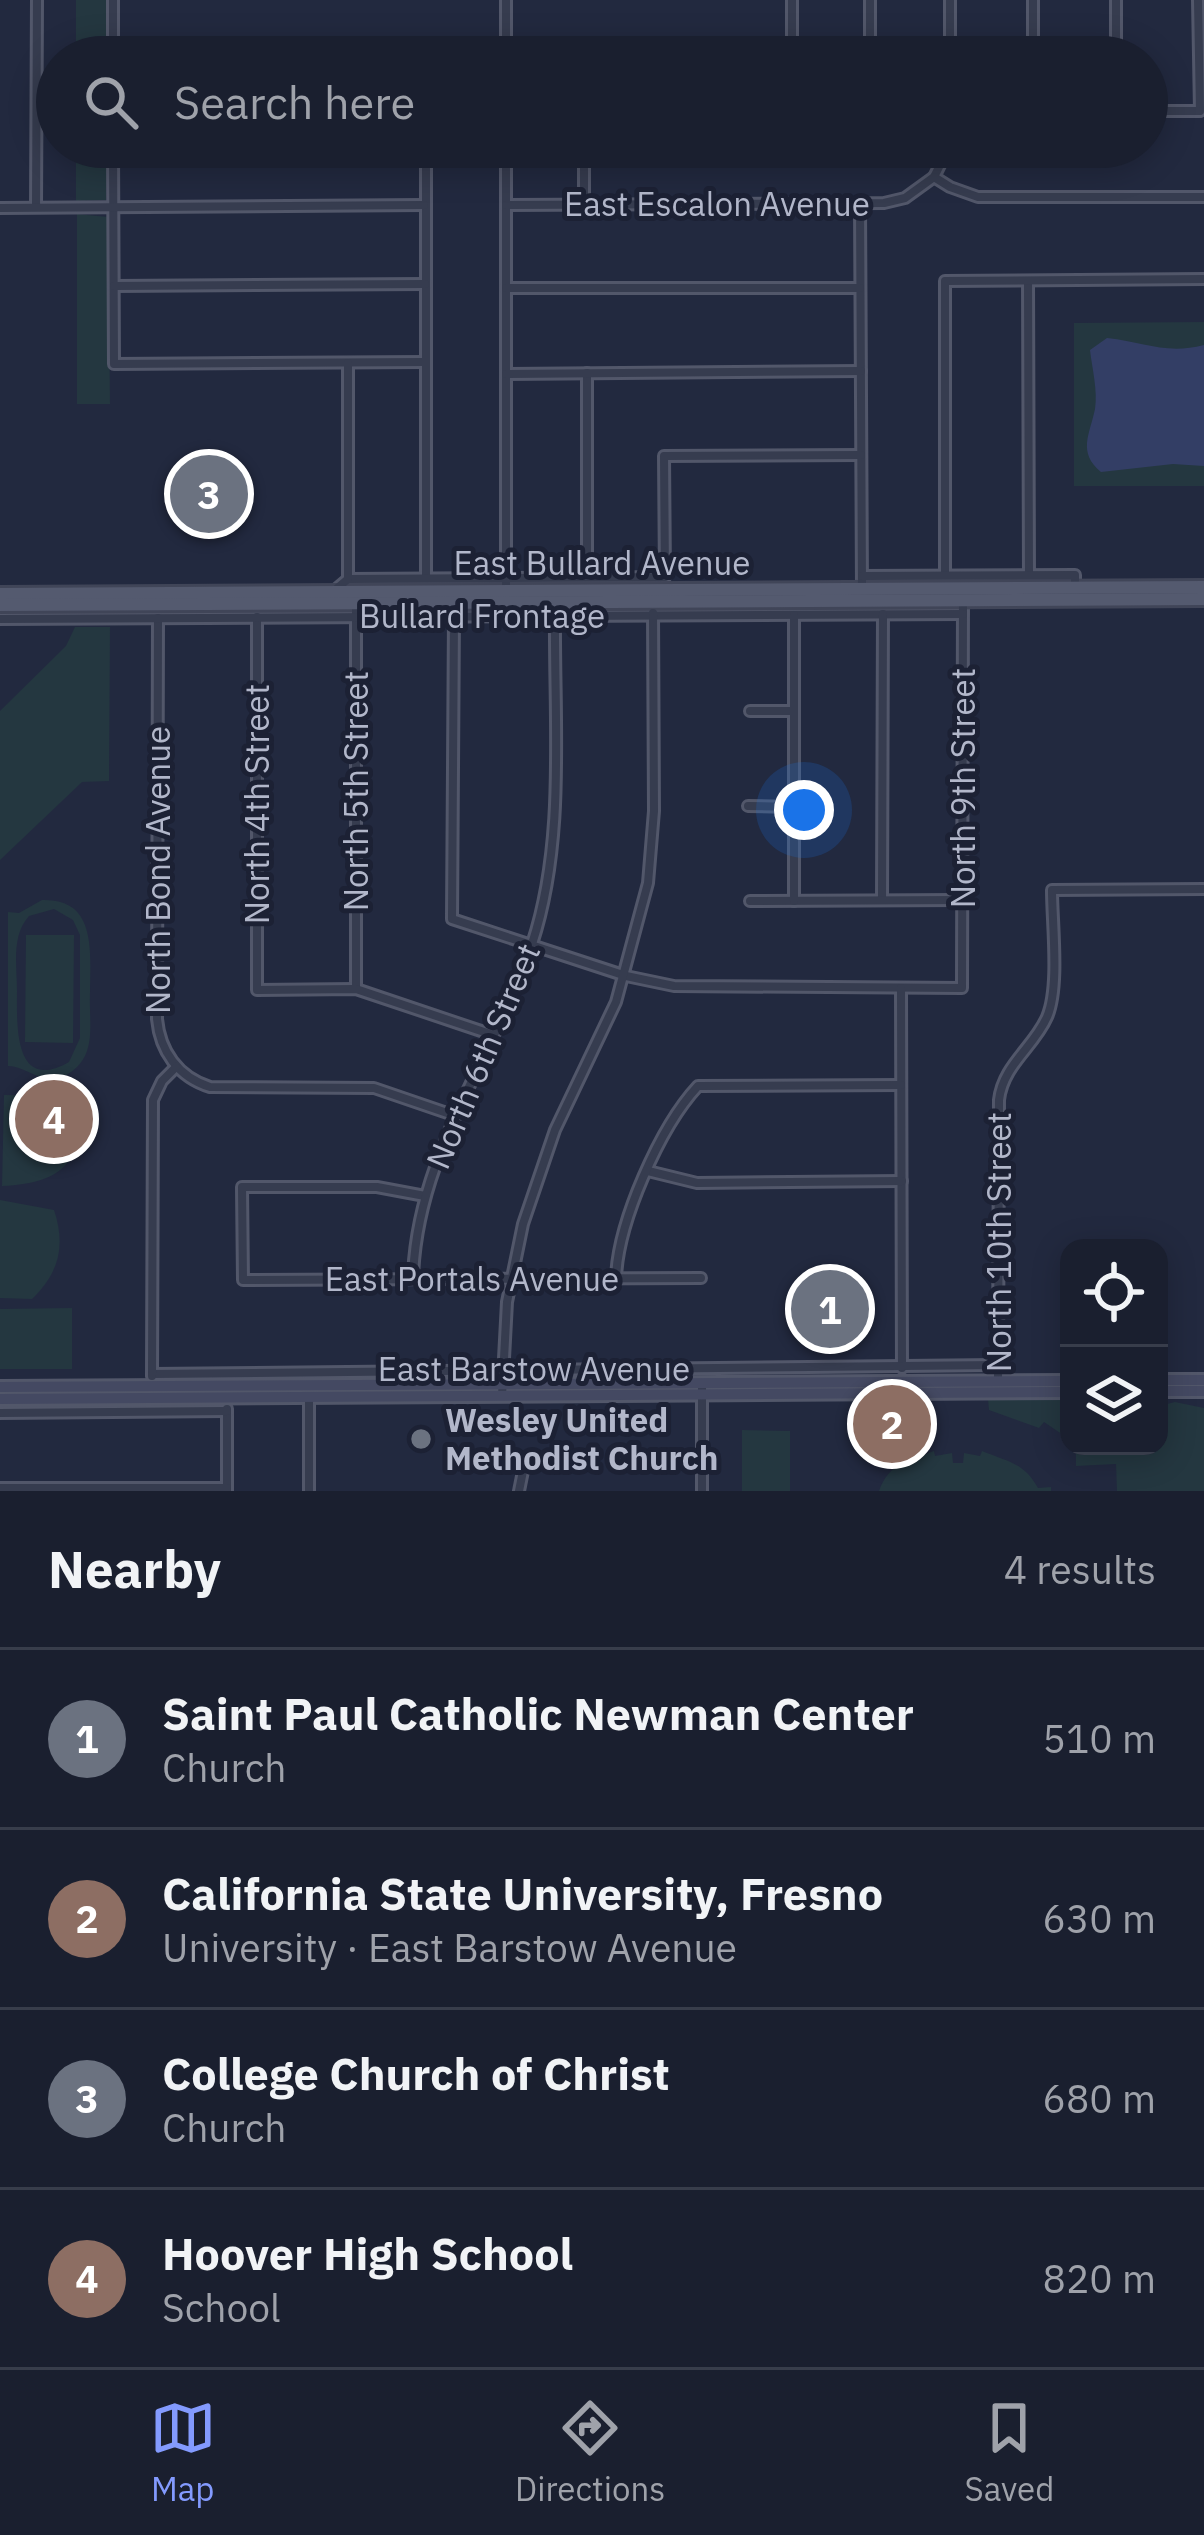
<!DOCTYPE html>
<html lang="en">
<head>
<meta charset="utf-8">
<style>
  :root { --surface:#1a1f2f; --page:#272c3b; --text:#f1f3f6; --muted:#9fa2aa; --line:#383d4b; --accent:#839afe }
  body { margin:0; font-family:"IBM Plex Sans",sans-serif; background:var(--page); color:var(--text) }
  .controls { position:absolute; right:36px; bottom:36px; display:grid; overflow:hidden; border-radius:24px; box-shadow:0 6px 30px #0003 }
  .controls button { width:108px; height:108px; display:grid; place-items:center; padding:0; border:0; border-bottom:3px solid var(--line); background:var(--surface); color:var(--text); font:60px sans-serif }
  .you { position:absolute; left:804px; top:810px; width:42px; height:42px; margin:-30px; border:9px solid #fff; border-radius:50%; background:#1a73e8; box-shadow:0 0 0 18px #1a73e833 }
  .badge { display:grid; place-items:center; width:78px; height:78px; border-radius:50%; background:var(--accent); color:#fff; font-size:39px; font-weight:700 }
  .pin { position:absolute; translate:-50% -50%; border:6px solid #fff; box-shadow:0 3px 12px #0006 }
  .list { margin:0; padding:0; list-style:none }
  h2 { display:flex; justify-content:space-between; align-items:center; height:156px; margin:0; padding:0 48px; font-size:51px }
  h2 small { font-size:39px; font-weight:400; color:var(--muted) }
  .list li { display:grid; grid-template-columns:78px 1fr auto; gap:36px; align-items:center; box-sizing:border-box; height:180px; padding:0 48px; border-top:3px solid var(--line) }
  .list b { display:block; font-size:45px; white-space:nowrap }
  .list p { margin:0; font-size:39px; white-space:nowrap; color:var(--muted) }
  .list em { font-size:39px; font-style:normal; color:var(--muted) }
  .icon { flex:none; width:66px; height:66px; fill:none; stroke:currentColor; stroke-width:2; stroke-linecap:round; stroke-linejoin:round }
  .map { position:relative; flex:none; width:1204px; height:1491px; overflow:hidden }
  .search { position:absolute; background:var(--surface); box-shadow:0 6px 30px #0003; left:36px; right:36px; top:36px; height:132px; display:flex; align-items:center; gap:30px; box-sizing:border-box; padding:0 42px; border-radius:66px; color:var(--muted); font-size:45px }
  .sheet { height:876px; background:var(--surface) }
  nav { display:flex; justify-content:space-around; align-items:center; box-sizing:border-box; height:168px; border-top:3px solid var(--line); background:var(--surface); font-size:33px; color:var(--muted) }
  nav a { display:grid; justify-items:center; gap:6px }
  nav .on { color:var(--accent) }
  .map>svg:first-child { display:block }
  .green { fill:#243740; fill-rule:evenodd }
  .water { fill:#333e65 }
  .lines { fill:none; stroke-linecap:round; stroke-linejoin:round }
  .minor-casing { stroke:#52576a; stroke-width:14 }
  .secondary-casing { stroke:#52576a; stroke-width:16 }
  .primary-casing { stroke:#404558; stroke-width:18 }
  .minor { stroke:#363c4f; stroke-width:8 }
  .secondary { stroke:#444962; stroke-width:10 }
  .primary { stroke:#545a6f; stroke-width:12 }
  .worship-dot { fill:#6b7280; stroke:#1c2134; stroke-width:4.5 }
  .labels { text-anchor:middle; stroke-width:10; stroke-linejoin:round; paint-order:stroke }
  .street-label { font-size:33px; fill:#b2b7ca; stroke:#1c2134 }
  .poi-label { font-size:33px; font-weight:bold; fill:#b2b7ca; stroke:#1c2134; text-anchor:start }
</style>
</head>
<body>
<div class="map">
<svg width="1204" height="1491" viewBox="0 0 1204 1491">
  <rect width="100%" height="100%" fill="#22293f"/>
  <!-- green -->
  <g class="green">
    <rect x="76" y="0" width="32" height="57"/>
    <path d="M76,147h32l-2,53 -30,1z"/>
    <path d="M77,214l31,3 2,187h-33z"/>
    <path d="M1204,322v164h-130v-163z"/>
    <path d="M75,627h35l-1,154 -27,1 -82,78v-149l66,-65z"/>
    <path d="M42,900c56,-2 48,54 48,94 -1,18 3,40 -3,57 -4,12 -14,22 -26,26 -22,7 -35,-11 -53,-11v-154l11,1zM54,909l19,11 7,15v103l-11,24c-56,32 -52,-39 -52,-71 0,-25 -6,-55 12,-75z"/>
    <path d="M26,935h48l-1,108 -48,-1z"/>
    <path d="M4,1095l81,1c-4,63 -17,87 -83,90z"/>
    <path d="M0,1200l54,10c12,36 5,63 -22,89l-32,-1z"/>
    <path d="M72,1308v61h-72v-60z"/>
    <path d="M988,1399l81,1v39l-25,-17 -5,6 -50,-18z"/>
    <path d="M1175,1402l29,6v83h-87l-1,-27 -40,2v-20h83v-40z"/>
    <path d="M742,1430l48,1v60h-48z"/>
    <path d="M934,1451l1,5 17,-3 1,10h10l1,-10 16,3 2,-5c27,11 42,12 56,37l13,-1v4h-172c10,-28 29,-30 55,-40z"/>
  </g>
  <!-- water -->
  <path class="water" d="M1107,338c38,4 59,17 97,7v121l-31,-2 -72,8c-24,-20 -11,-38 -6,-63 3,-18 -3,-41 -5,-59z"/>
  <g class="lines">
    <defs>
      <g id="minor">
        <path d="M113,0v57"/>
        <path d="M506,0v57"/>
        <path d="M792,0v47"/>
        <path d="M870,0v57"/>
        <path d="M950,0v57"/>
        <path d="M1033,0v57"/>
        <path d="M1116,0v57"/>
        <path d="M1198,0l2,111"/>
        <path d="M113,51l393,-2"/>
        <path d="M584,57v-9l286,-1"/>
        <path d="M1147,111h52"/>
        <path d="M113,147l1,217 311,-2"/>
        <path d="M426,147v431"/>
        <path d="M506,147v448"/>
        <path d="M584,147v58"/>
        <path d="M934,177l15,-30"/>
        <path d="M860,203l2,385"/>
        <path d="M506,205l378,-2 21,-5 29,-21 16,10 28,10h226"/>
        <path d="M36,207l1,-207"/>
        <path d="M0,208l424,-3"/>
        <path d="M1028,281l1,294"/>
        <path d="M114,286l311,-2"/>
        <path d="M506,288h354"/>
        <path d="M587,373v204"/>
        <path d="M506,374l355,-3"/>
        <path d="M945,575v-294l259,-2"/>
        <path d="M862,576l213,-1v13"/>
        <path d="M348,579l317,-2 -1,-121 197,-1"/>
        <path d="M335,590l13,-11v-216"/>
        <path d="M356,601v388"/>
        <path d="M454,616l-2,303 174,57 48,10 288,2 1,-387"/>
        <path d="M257,617v373l99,-1 137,46"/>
        <path d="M158,618l-1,401c3,32 21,58 53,68l164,1 79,27"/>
        <path d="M0,619l963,-5"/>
        <path d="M750,711h44"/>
        <path d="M748,806l46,1"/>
        <path d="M882,900l1,-286"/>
        <path d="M750,901l212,-1"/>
        <path d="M794,901v-286"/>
        <path d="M901,988l1,380"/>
        <path d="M648,1171l49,12 205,-2"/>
        <path d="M425,1196l-48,-9h-135l1,93 458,-2"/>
        <path d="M616,1278c2,-56 44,-151 82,-192l203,-1"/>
        <path d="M413,1279c3,-124 81,-221 119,-335 34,-103 22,-220 23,-328"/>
        <path d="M152,1374l846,-9"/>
        <path d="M152,1376l1,-276 9,-19 14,-14"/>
        <path d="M998,1382l1,-282c4,-35 35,-53 48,-83 13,-30 5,-93 5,-127l152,-1"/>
        <path d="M702,1384v107"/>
        <path d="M502,1396l5,-94 16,-78 32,-94 61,-128 32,-119 6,-72 -1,-198"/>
        <path d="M227,1409v81"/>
        <path d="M0,1413l227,-2"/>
        <path d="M0,1488h227"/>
        <path d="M309,1491v-94"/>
        <path d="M519,1491l6,-30"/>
      </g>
      <g id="secondary">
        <path d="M1159,1380h45"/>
        <path d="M0,1387l1069,-6"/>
        <path d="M1159,1391h45"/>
        <path d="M0,1399l1069,-7"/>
      </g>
      <g id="primary">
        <path d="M0,594l1204,-7"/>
        <path d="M0,605l1204,-6"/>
      </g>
    </defs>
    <!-- minor casing -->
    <use href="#minor" class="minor-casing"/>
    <!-- secondary casing -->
    <use href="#secondary" class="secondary-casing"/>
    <!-- primary casing -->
    <use href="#primary" class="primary-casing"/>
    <!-- minor -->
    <use href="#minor" class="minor"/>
    <!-- secondary -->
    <use href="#secondary" class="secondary"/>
    <!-- primary -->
    <use href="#primary" class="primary"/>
  </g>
  <!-- markers -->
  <circle class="worship-dot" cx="421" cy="1439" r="12"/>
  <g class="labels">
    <!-- street labels -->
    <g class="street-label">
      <text x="717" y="216">East Escalon Avenue</text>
      <text x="602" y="575">East Bullard Avenue</text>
      <text x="482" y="628">Bullard Frontage</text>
      <text transform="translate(963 788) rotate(-90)" y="12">North 9th Street</text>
      <text transform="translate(356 791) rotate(-90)" y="12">North 5th Street</text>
      <text transform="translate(257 804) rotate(-90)" y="12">North 4th Street</text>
      <text transform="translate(158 870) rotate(-90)" y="12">North Bond Avenue</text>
      <text transform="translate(483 1056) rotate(-67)" y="12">North 6th Street</text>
      <text transform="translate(999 1242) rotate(-90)" y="12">North 10th Street</text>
      <text x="472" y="1291">East Portals Avenue</text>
      <text x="534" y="1381">East Barstow Avenue</text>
    </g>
    <!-- poi labels -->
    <g class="poi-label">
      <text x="445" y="1432">Wesley United<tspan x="445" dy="38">Methodist Church</tspan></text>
    </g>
  </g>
</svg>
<div class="controls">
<button><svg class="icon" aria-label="locate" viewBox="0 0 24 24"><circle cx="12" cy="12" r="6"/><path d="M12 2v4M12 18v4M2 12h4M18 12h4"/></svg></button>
<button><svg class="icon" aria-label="layers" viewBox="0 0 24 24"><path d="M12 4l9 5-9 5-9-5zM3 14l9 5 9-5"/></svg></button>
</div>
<div class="you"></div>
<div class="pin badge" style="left:830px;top:1309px;background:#6b7280">1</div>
<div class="pin badge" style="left:892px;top:1424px;background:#8d6e63">2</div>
<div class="pin badge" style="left:209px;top:494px;background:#6b7280">3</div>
<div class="pin badge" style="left:54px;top:1119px;background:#8d6e63">4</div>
<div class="search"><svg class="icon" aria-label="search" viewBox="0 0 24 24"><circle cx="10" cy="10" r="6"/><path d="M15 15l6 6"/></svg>Search here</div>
</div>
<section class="sheet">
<h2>Nearby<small>4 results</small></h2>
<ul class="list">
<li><span class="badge" style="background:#6b7280">1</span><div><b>Saint Paul Catholic Newman Center</b><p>Church</p></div><em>510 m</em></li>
<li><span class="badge" style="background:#8d6e63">2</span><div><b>California State University, Fresno</b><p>University · East Barstow Avenue</p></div><em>630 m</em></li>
<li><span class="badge" style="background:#6b7280">3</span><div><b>College Church of Christ</b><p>Church</p></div><em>680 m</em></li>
<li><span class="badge" style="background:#8d6e63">4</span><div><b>Hoover High School</b><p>School</p></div><em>820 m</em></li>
</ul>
</section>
<nav>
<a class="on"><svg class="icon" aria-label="map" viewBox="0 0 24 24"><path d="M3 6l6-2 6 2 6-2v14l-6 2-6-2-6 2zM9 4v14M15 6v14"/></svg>Map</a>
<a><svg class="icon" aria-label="directions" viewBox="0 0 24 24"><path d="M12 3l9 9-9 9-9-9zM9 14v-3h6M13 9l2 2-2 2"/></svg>Directions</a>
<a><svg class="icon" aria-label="saved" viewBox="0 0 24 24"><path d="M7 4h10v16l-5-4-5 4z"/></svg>Saved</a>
</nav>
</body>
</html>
